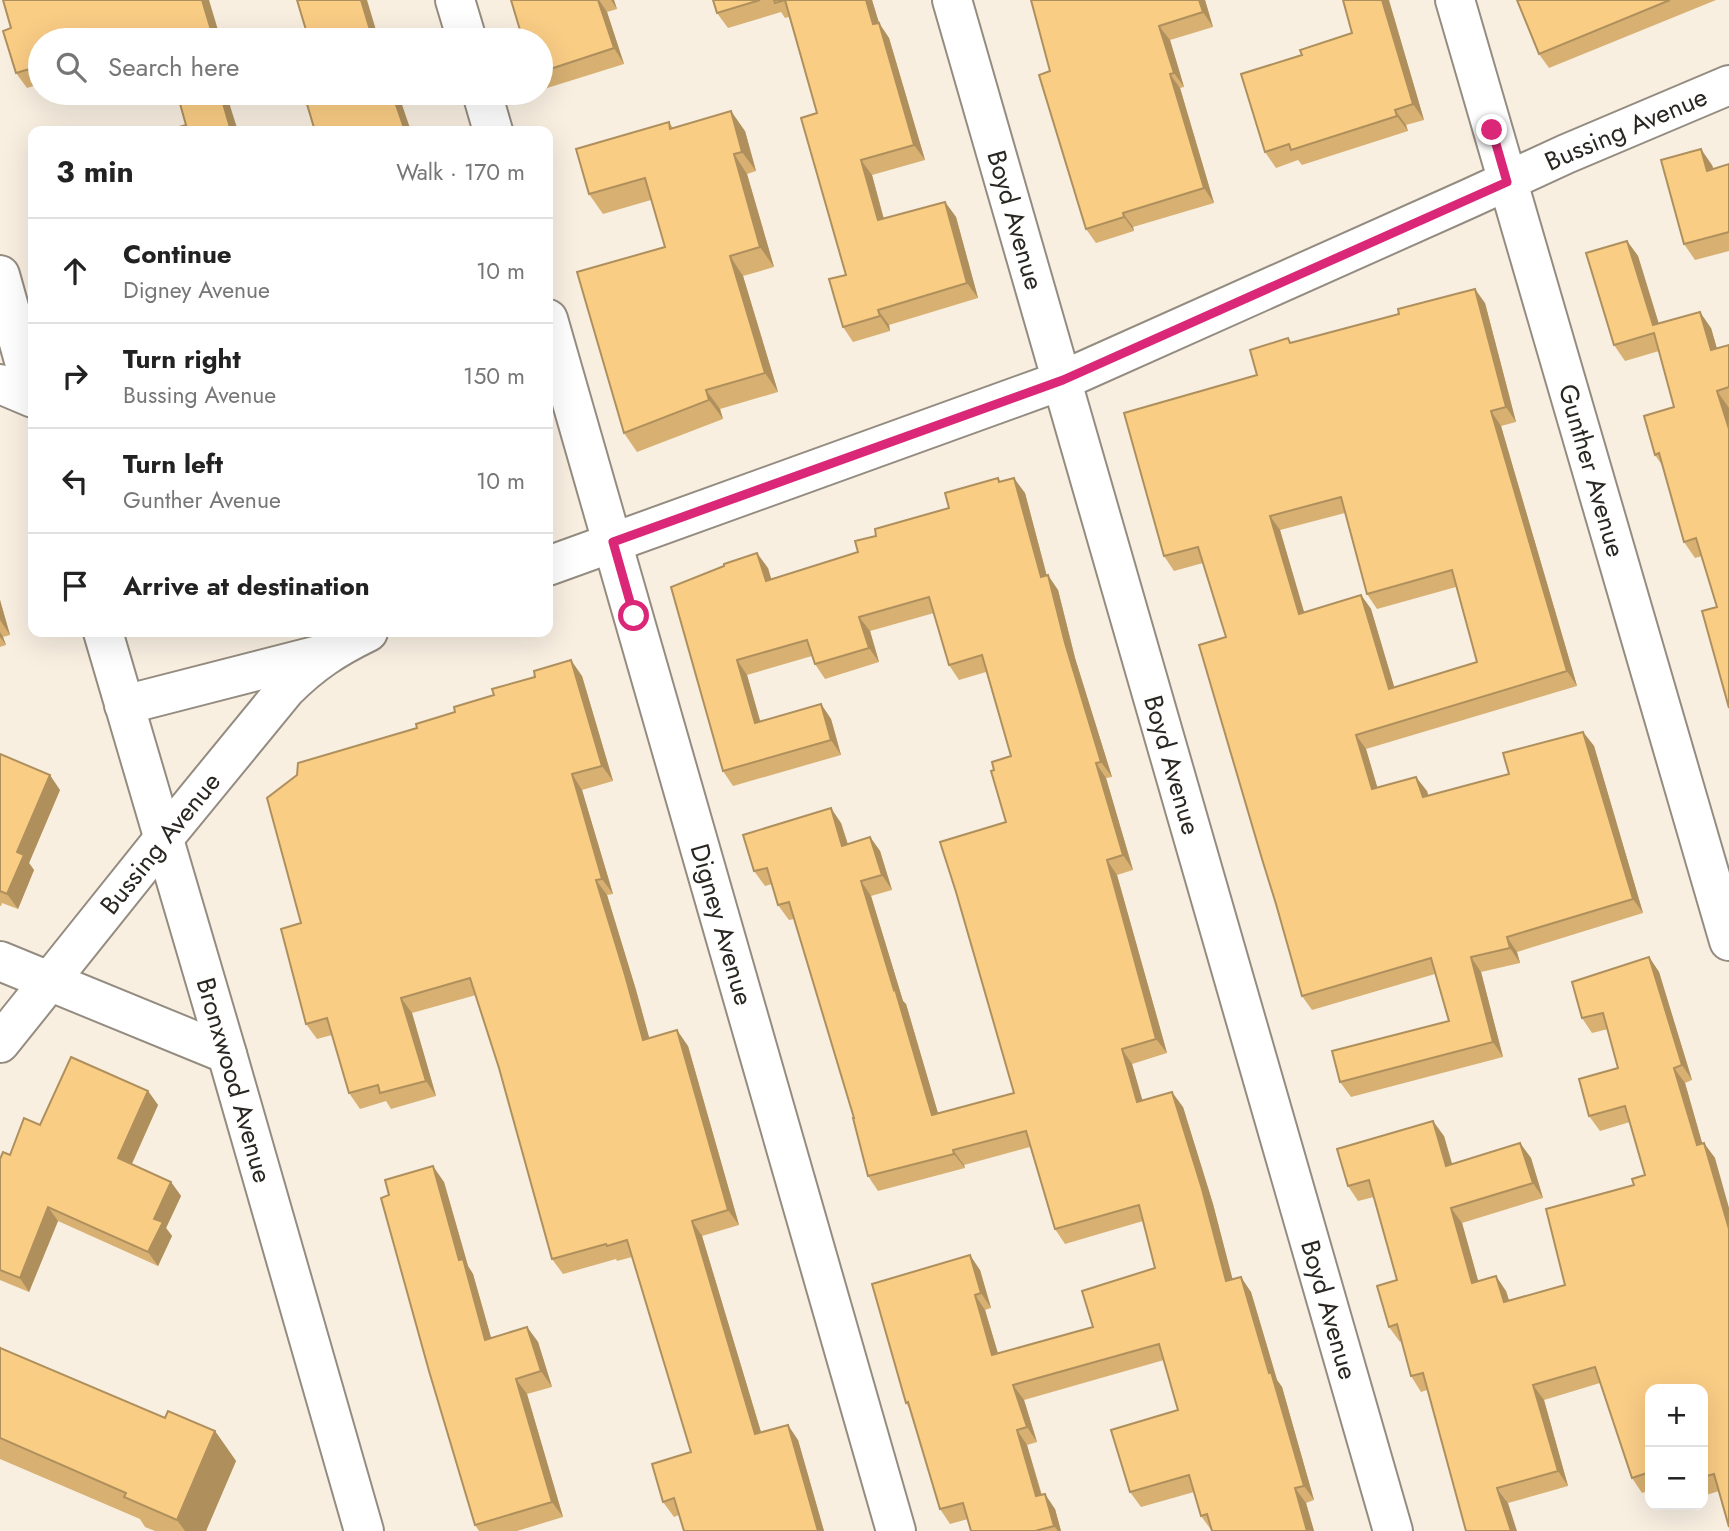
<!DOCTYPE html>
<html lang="en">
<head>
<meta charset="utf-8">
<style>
  :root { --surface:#fff; --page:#f6f6f6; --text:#222; --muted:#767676; --line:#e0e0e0 }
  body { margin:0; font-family:Jost,sans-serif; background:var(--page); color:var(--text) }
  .controls { position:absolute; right:21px; bottom:21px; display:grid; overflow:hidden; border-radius:14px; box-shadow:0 7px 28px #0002 }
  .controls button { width:63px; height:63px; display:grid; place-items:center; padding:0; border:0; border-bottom:2px solid var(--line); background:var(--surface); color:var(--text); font:35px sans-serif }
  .stop { position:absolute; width:21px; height:21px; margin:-16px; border:5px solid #db2777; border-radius:50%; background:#fff }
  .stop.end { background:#db2777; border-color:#fff; box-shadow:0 2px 7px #0008 }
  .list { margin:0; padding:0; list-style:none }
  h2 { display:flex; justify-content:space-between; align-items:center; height:91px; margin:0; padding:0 28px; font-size:30px }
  h2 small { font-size:23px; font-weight:400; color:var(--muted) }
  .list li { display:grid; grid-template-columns:46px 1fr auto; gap:21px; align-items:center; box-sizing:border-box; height:105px; padding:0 28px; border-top:2px solid var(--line) }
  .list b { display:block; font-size:26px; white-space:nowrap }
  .list p { margin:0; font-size:23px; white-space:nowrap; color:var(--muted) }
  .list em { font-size:23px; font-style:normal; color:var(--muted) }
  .icon { flex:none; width:38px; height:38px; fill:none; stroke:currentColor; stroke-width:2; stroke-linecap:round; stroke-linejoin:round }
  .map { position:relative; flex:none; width:1729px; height:1531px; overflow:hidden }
  .search { position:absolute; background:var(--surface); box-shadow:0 7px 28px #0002; left:28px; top:28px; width:525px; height:77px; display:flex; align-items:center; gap:18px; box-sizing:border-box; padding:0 24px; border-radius:38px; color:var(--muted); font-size:26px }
  .panel { position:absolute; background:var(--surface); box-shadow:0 7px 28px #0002; left:28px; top:126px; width:525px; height:511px; border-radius:14px }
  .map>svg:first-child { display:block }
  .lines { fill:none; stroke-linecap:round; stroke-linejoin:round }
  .street-casing { stroke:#948c80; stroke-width:42 }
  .secondary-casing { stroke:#948c80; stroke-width:42 }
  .street { stroke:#fff; stroke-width:38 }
  .secondary { stroke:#fff; stroke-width:38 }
  .wall { fill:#d7b072; fill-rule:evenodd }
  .shaded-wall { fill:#af905d }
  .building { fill:#facd85; stroke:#af905d; stroke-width:2; fill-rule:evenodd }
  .route { stroke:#db2777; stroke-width:9 }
  .labels { text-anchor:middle; stroke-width:6; stroke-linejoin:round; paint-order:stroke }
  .street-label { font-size:26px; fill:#2a2722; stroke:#f8efe1 }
</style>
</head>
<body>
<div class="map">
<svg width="1729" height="1531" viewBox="0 0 1729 1531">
  <rect width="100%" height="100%" fill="#f8efe1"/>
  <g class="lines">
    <defs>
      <g id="street">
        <path d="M455,0l12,40"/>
        <path id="s1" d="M952,0l441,1531"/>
        <path id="s2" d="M1455,0l274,941"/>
        <path d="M482,93l11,38"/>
        <path id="s3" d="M548,319l348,1212"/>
        <path d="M0,384l33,14"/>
        <path id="s4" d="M548,566l515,-186 405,-181 98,-45 163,-69"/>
        <path d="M124,705l195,-50"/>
        <path d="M0,961l227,93"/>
        <path id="s5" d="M0,1043l164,-205 122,-149c26,-26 49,-41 82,-57"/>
      </g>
      <g id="secondary">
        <path d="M0,275l33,118"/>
        <path id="s6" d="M103,632l124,422 137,477"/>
      </g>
    </defs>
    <!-- street casing -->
    <use href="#street" class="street-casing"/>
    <!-- secondary casing -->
    <use href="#secondary" class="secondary-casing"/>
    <!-- street -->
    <use href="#street" class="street"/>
    <!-- secondary -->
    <use href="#secondary" class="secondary"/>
  </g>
  <!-- wall -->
  <g class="wall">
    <path d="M3,0l218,40h-181v44l-13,4 -11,-15 -5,-45z"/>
    <path d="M511,0h103l3,9 -10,3 17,52 -80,25 -3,-5v-44z"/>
    <path d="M713,0h159l7,23 10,15 36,122 -53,15 12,44 61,-17 11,15 22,81 -89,27 1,6 -37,11 -10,-15 3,-52 -29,-162 -28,-96 -4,1 -4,-6 -53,16 -11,-15z"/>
    <path d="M1205,0l8,27 -43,13 14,47 -4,1 34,115 -81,24 1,4 -38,12 -10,-14 -36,-158z"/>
    <path d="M1517,0h199l-167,68 -10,-14z"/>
    <path d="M1394,18l30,102 -18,5 2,6 -106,34 -4,-5 -22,8 -11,-16 37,-97 50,-22z"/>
    <path d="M669,122l4,6 72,3 11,40 -9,3 27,93 -31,9 35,116 -58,17 3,10 -86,33 -13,-19 41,-186 -14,-47 -48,14 -14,-20z"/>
    <path d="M1729,164v87l-34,9 -11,-16 28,-79 2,4z"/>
    <path d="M1627,241l11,15 21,68 52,4 6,21 12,-4v363l-12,-101 -15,-51 -7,2 -11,-16 -22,-77 -7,-10 19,-48 -15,-56 -34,10 -11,-16z"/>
    <path d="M1485,303l31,119 -15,4 76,260 -211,63 11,38 50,4 1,5 81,-22 74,-42 11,14 49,167 -126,39 3,11 -39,9 22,85 -152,40 -11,-15 109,-61 -14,-47 -123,36 -10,-14 -76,-359 -23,-74 -29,8 -10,-15 93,-181 34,-33zM1345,513l22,81 10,15 79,-22 21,75 -83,25 -23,-78 -10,-14 -57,17 -24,-82z"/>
    <path d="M998,478l3,4 24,11 22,83 11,14 17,68 37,119 -6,1 27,92 -16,5 50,178 -35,11 10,36 41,7 30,97 19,75 19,13 26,88 5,7 32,113 -8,3 8,28h-102l-11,-15 -7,-24 -53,15 -11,-15 48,-82 -14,-50 -140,40 13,42 -10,3 15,50 13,14 6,22h-90l-3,-12 -18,5 -10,-15 -31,-101 -3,-5 74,-133 11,38 -6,2 13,44 95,-27 62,-59 -12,-47 -78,23 -10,-15 -25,-82 -66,18 1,3 -87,23 -10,-15 -14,-58 -60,-199 -5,1 -11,-15 -6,-21 -7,2 -11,-15 87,-48 7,21 22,-7 10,14 12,39 -21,6 32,105 3,3 32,110 76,-21 -8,-271 -12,-52 17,-14 -25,-84 -27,8 -10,-15 -15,-52 -64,18 9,31 -54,17 -10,-15 -3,-8 -65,19 13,46 61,-17 10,15 10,36 -108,31 -10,-15 -52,-184 97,-19 3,11 87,-27 18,-16 73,-28z"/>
    <path d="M0,600l10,35 -7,2 3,8 -6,2z"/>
    <path d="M582,676l31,105 -31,9 31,104 -6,1 29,95 13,48 39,8 51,179 -37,11 59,196 37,8 26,91h-140l-5,-16 -5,2 -11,-15 28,-50 -59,-195 -15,4 -1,-2 -53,15 -11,-15 -53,-191 -23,-73 -64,18 24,83 -45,13 -5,-8 -26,8 -11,-16 -17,-58 -15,4 -11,-15 -5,-101 116,-195 118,-51z"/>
    <path d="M0,754l60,36 -31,73 5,7 -16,39 -16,-6 -1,3h-1z"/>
    <path d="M1649,957l10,15 33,108 -7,3 17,60 13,15 4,333 -16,5v-107h-53v101l-8,3 -10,-15 -32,-95 -56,17 24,86 -60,17 -81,-113 -6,2 -10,-16 -10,-35 -1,1 -11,-15 8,-47 -23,-83 -16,4 -10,-15 96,-50 8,28 68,-21 11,15 12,40 -81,25 16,58 28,10 3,9 56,-15 69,-100 11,-10 -15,-53 -30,9 -11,-15 29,-48 -10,-39 -16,4 -10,-15z"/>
    <path d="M148,1091l10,14 -26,59 39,18 10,14 -15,32 6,8 -14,30 -100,-45 -29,71 -29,-12v-121l10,-4 30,-30z"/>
    <path d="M444,1182l24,84 5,8 18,64 36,-11 11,15 14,45 -25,7 36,123 -46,14h-38l-4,-6z"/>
    <path d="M0,1346l2,3 163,69 50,13 21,30 -30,70h-51l-10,-4 -5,-8 -140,-60z"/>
  </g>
  <!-- shaded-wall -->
  <g class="shaded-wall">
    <path d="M202,0h7l12,40h-7z"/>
    <path d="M361,0h6l12,40h-6z"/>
    <path d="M598,0h1l8,12 17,52 -10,-16z"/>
    <path d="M611,0h3l3,9z"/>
    <path d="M866,0h6l7,23 10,15 36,122 -11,-15z"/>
    <path d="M1199,0h6l8,27 -10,-15z"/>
    <path d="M1382,0h7l35,120 -11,-16z"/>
    <path d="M1159,26l11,14 14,47 -10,-14z"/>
    <path d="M1170,74l10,14 34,115 -10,-15z"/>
    <path d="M220,93h6l12,38h-7z"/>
    <path d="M392,93h6l13,38h-6z"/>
    <path d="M1395,110l11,15 2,6 -11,-15z"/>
    <path d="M731,111l14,20 11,40 -14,-19z"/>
    <path d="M1701,149l11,16 6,22 -11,-16z"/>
    <path d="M734,154l13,20 27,93 -14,-20z"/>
    <path d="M861,160l11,15 16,60 -10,-15z"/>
    <path d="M945,202l11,15 22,81 -11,-15z"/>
    <path d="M1123,213l10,14 1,4 -10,-14z"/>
    <path d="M1627,241l11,15 26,85 -11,-16z"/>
    <path d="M730,256l13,20 35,116 -13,-19z"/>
    <path d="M1475,289l10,14 31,119 -10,-15z"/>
    <path d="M878,310l11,15 1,6 -10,-15z"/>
    <path d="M1700,312l11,16 11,38 -11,-16z"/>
    <path d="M706,390l14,19 3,10 -14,-19z"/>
    <path d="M1717,391l12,17v21z"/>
    <path d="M1491,411l10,15 76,260 -10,-15z"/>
    <path d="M1014,478l11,15 26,99 -10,-15z"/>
    <path d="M1270,516l10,14 29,99 -10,-15z"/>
    <path d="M757,553l11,15 8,27 -10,-14z"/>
    <path d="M1048,575l10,15 17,68 37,119 -11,-15 -36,-119z"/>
    <path d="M1361,595l10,14 28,94 -10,-14z"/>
    <path d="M0,600l10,35 -10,-15z"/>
    <path d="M859,617l11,14 9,31 -10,-14z"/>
    <path d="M0,632l3,5 3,8 -6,-8z"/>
    <path d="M571,660l11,16 31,105 -11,-15z"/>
    <path d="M737,660l10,15 18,63 -10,-15z"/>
    <path d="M821,704l10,15 10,36 -10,-15z"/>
    <path d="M1583,732l11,14 49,167 -10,-14z"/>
    <path d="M1356,735l10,14 16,54 -10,-14z"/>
    <path d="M1096,763l10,15 27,92 -10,-15z"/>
    <path d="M572,774l10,16 31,104 -11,-15z"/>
    <path d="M50,775l10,15 -31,73 5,7 -16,39 -11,-15 10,-42z"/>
    <path d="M1416,777l11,14 6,21 -10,-15z"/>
    <path d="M831,808l10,15 12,38 -11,-15z"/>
    <path d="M870,837l10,14 12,39 -10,-15z"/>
    <path d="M1107,860l10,15 50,178 -11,-14z"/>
    <path d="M596,880l11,15 29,95 18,65 -11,-15z"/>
    <path d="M861,881l10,15 32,105 3,3 37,126 -11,-15z"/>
    <path d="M1507,937l10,15 3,11 -10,-15z"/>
    <path d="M1471,957l10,15 22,85 -10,-15z"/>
    <path d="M1649,957l10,15 33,108 -10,-15z"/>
    <path d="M401,998l11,15 24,83 -10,-15z"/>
    <path d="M677,1030l11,16 51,179 -11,-15z"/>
    <path d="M1122,1049l10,15 15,52 -10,-14z"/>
    <path d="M1674,1068l11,15 22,77 -10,-15z"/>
    <path d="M148,1091l10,14 -30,67 -10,-14z"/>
    <path d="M1172,1092l11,15 30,97 24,92 -11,-15z"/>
    <path d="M1433,1121l11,15 13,45 -11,-15z"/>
    <path d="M1520,1143l11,15 12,40 -10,-15z"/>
    <path d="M1704,1143l11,15 14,50v21z"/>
    <path d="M953,1150l11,15 1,3 -11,-14z"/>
    <path d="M433,1166l11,16 24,84 5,8 23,81 -11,-15 -26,-80z"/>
    <path d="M171,1182l10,14 -15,32 6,8 -14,30 -10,-14 6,-33z"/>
    <path d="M48,1207l10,14 -29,71 -9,-14z"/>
    <path d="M1451,1208l11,15 21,75 -11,-15z"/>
    <path d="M692,1221l10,15 64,213 -11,-15z"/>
    <path d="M970,1255l10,15 11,38 -10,-15z"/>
    <path d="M1496,1276l10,15 8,26 -10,-15z"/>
    <path d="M1241,1277l10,15 26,88 5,7 32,113 -10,-14z"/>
    <path d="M975,1295l10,15 18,60 -11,-15z"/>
    <path d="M527,1327l11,15 14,45 -11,-16z"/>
    <path d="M516,1379l11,15 36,123 -11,-15z"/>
    <path d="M1013,1385l11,15 13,42 -10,-15z"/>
    <path d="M1533,1385l11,15 24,86 -10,-15z"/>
    <path d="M788,1425l10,15 26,91h-6z"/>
    <path d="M1017,1430l10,15 19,66 -10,-15z"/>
    <path d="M215,1431l21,30 -30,70h-21l-8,-11z"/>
    <path d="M1295,1488l11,15 8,28h-7z"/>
    <path d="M1497,1488l11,15 9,28h-6z"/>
    <path d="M1045,1494l10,15 6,22h-3l-4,-5z"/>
  </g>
  <!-- building -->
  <g class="building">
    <path d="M3,0h199l12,40h-52l-3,-11 -38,11h-81v26l-24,7 -13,-42 8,-3z"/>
    <path d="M297,0h64l12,40h-64z"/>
    <path d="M511,0h87l16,48 -73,24v-32h-18z"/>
    <path d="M713,0h47l-43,13z"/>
    <path d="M774,0h92l7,24 6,-1 35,122 -53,15 17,60 67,-18 22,81 -89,27 2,6 -37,11 -14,-48 17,-4 -45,-157 16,-5 -32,-113 -10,3z"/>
    <path d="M1031,0h168l4,12 -44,14 15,47 -4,1 34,114 -81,25 1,4 -38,12 -47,-154 11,-4z"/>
    <path d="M1343,0h39l31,104 -18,6 2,6 -106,34 -2,-6 -24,8 -24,-78 61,-19 -2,-5 52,-17z"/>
    <path d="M1517,0h153l-131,54z"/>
    <path d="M177,93h43l11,38h-65l20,-6z"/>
    <path d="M309,93h83l13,38h-90l-11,-37z"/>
    <path d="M731,111l11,41 -8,2 26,93 -30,9 35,117 -59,17 3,10 -85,33 -47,-161 88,-25 -20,-69 -56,16 -13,-45 93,-27 1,7z"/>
    <path d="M1701,149l6,22 22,-7v68l-45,12 -23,-84z"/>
    <path d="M1627,241l26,84 47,-13 11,38 18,-5v42l-12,4 12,38v279l-27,-97 15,-4 -21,-69 -12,4 -25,-89 -4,2 -11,-39 30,-9 -20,-74 -40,12 -28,-92z"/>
    <path d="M1475,289l31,118 -15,4 76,260 -211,64 16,54 44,-12 7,20 86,-23 -6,-21 80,-21 50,167 -126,38 3,11 -39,9 22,85 -153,40 -8,-31 117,-30 -18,-63 -129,38 -26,-92 -14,-45 -63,-214 27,-8 -28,-90 -34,9 -40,-143 133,-38 -7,-25 38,-12 2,5 109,-29 -1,-5zM1341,497l26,97 85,-24 25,92 -88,27 -28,-94 -62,19 -29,-98z"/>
    <path d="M998,478l1,4 15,-4 27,99 7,-2 17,68 36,119 -5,1 27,92 -16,5 49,179 -34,10 15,53 35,-10 30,97 24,92 15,-4 28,96 2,-1 33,114 -9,2 12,43h-95l-5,-17 -6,2 -12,-41 -59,17 -19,-62 67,-20 -19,-66 -146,41 14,42 -10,3 19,66 9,-2 9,32 -19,5h-64l-8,-28 -23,6 -32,-107 -2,1 -34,-119 98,-29 11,38 -6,2 17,60 101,-28 -11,-36 73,-23 -16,-63 -84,24 -29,-98 -73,19 1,4 -86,22 -15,-58h1l-65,-216 -11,3 -11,-37 -13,3 -11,-36 88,-27 11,38 28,-9 12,38 -21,6 33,109 1,-1 37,126 82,-22 -58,-201 -16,-50 66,-20 -15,-51 3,-1 -2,-8 19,-6 -29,-101 -33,10 -20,-68 -70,20 10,31 -54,16 -8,-24 -70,20 18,63 66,-19 10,36 -108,31 -52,-184 53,-21v-2l33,-11 9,28 92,-29 -3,-11 21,-5 -1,-7 74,-21 -4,-15z"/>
    <path d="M571,660l31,106 -30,8 30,105 -6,1 29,95 18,65 34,-10 51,180 -36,11 63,213 33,-9 30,106h-134l-10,-33 -11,4 -11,-38 39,-12 -64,-212 -20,6 -1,-2 -54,15 -53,-191 -29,-90 -69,20 25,83 -46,12 -2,-8 -29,8 -22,-75 -21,6 -25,-95 20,-6 -34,-125 30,-23 1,-12 119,-35 -1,-4 39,-12 -1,-5 40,-12 -2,-6 43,-12 -1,-6z"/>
    <path d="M0,754l50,21 -33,77 7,3 -17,39 -7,-3z"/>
    <path d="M1649,957l33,108 -8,3 23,77 7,-2 25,86v298l-15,-53 -11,3v-88h-53v83l-18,6 -37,-111 -62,18 25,86 -61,17 14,43h-45l-43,-158 -12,3 -14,-52 -8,3 -12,-41 20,-6 -28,-100 -21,6 -11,-37 96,-28 13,45 74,-23 13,40 -82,25 21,75 24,-7 8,26 61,-17 -19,-76 88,-24 -2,-6 13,-4 -20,-69 -36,10 -10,-37 39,-11 -15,-55 -21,5 -10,-36z"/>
    <path d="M71,1057l77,34 -30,67 53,24 -17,37 9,3 -15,30 -100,-45 -28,71 -20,-8v-111l3,-7 7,3 14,-37 16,7z"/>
    <path d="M433,1166l26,94 4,-1 22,81 42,-13 14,44 -25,8 36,123 -77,23 -46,-154 -48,-173 8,-3 -4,-15z"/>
    <path d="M0,1348l165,70 3,-7 47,20 -38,89 -53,-23 2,-4 -126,-55z"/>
  </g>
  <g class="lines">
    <!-- route -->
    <path class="route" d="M634,616l-21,-74 450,-162 444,-198 -15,-52"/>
  </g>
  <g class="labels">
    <!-- street labels -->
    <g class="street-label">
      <text dy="9" stroke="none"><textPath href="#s4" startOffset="1164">Bussing Avenue</textPath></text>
      <text dy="9" stroke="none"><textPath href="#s1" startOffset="229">Boyd Avenue</textPath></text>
      <text dy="9" stroke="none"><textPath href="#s2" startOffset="490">Gunther Avenue</textPath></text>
      <text dy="9" stroke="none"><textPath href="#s1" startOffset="796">Boyd Avenue</textPath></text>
      <text dy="9" stroke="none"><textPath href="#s5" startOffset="256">Bussing Avenue</textPath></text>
      <text dy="9" stroke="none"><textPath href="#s3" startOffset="630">Digney Avenue</textPath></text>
      <text dy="9" stroke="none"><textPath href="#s6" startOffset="467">Bronxwood Avenue</textPath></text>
      <text dy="9" stroke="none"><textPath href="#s1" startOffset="1363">Boyd Avenue</textPath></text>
    </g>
  </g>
</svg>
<div class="controls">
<button>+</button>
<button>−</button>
</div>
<div class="stop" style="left:634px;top:616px"></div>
<div class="stop end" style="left:1492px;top:130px"></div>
<div class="search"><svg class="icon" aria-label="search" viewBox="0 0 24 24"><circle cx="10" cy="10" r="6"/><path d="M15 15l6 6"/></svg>Search here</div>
<section class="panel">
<h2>3 min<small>Walk · 170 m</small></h2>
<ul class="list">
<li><svg class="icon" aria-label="ahead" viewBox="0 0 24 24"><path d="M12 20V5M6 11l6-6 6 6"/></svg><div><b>Continue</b><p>Digney Avenue</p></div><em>10 m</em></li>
<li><svg class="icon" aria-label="right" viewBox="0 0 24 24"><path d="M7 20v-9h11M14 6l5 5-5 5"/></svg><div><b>Turn right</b><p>Bussing Avenue</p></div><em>150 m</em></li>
<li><svg class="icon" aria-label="left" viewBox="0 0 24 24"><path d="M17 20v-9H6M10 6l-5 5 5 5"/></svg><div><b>Turn left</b><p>Gunther Avenue</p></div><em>10 m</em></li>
<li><svg class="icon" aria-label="arrive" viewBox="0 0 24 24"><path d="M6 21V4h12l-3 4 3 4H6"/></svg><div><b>Arrive at destination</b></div></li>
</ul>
</section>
</div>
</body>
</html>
